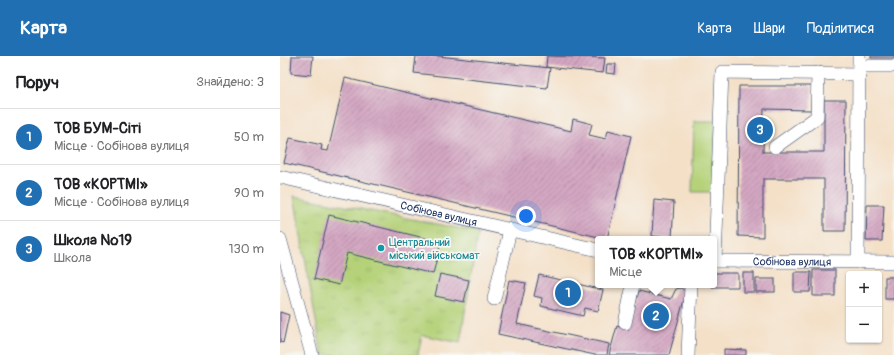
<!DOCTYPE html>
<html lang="uk">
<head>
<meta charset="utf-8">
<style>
  :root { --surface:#fff; --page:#f6f6f6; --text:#202124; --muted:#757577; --line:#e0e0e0; --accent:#1f6fb2 }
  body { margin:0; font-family:Pangolin,sans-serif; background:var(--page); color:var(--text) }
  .controls { position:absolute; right:12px; bottom:12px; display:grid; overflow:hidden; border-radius:4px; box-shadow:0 1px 3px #0004 }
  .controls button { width:36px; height:36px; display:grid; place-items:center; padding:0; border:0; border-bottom:1px solid var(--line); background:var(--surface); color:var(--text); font:20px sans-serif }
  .you { position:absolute; left:246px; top:160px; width:14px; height:14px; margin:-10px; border:3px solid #fff; border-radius:50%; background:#1a73e8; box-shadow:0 0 0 6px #1a73e833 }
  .badge { display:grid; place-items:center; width:26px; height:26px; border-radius:50%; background:var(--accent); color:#fff; font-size:13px; font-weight:700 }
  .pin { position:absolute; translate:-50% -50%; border:2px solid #fff; box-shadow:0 1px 4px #0006 }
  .popup { position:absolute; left:315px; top:180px; width:122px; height:52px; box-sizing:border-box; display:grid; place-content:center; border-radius:4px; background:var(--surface); filter:drop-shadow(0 1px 3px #0005); font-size:13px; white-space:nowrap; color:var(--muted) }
  .popup b { font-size:15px; color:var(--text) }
  .popup::after { content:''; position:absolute; left:50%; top:100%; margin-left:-8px; border:8px solid transparent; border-top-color:var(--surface) }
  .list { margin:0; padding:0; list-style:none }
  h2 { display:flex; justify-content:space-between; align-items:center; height:52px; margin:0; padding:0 16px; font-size:17px }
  h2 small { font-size:13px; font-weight:400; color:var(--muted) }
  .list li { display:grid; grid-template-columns:26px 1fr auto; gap:12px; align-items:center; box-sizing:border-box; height:56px; padding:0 16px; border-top:1px solid var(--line) }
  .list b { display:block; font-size:15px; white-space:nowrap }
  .list p { margin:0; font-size:13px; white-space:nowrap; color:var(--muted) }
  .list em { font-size:13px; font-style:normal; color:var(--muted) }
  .map { position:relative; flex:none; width:614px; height:299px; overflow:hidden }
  header { display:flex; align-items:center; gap:24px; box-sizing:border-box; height:56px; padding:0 20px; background:var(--accent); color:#fff }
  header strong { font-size:19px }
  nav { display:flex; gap:22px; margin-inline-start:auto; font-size:14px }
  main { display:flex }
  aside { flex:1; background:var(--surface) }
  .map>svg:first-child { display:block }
  .grass { fill:url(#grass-tufts); stroke:#68806c }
  .garden { fill:#b5d279; stroke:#68806c }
  .building { fill:url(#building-hatch) }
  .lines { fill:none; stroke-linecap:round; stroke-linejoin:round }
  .minor-casing { stroke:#3c4a6e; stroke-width:14 }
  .minor { stroke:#fff; stroke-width:13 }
  .culture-dot { fill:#0f9aa8; stroke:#f6f6f2; stroke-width:1.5 }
  .labels { text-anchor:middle; stroke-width:3.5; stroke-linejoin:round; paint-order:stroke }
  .street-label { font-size:11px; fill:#1b2f5e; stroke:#f6f6f2 }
  .culture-label { font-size:11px; fill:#0d838f; stroke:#f6f6f2; text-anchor:start }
</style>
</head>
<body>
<header>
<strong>Карта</strong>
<nav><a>Карта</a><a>Шари</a><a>Поділитися</a></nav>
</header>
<main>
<aside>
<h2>Поруч<small>Знайдено: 3</small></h2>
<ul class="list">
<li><span class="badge">1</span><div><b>ТОВ БУМ-Сіті</b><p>Місце · Собінова вулиця</p></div><em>50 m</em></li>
<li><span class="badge">2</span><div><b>ТОВ «КОРТМІ»</b><p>Місце · Собінова вулиця</p></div><em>90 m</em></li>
<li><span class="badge">3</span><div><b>Школа №19</b><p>Школа</p></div><em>130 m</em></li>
</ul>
</aside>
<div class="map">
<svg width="614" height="299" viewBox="0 0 614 299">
  <defs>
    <pattern id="grass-tufts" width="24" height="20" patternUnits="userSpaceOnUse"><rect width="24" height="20" fill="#b5d279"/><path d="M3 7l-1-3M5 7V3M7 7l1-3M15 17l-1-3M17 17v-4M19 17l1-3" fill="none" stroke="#9bb56b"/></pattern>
    <pattern id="building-hatch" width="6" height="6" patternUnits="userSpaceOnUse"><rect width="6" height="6" fill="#d4a7c2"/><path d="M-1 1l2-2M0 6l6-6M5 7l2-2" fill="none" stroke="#ab88a1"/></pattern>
  </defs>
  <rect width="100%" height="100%" fill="#f6f6f2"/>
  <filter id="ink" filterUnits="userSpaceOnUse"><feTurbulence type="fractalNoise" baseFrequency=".025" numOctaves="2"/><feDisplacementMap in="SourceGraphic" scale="8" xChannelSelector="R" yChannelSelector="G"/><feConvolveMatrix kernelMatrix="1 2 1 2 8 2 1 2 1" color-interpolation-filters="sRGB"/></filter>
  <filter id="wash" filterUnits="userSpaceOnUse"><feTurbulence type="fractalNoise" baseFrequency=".012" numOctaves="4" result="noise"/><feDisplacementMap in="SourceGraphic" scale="16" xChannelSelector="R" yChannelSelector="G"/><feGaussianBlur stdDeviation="0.9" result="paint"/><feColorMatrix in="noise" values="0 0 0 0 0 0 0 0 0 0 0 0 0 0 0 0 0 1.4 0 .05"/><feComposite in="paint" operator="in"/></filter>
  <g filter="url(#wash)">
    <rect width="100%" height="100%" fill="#f4e0c7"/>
    <!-- grass -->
    <path class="grass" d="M14,140l184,36 -18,111 -38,-8 -4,20h-96z"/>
    <!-- garden -->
    <path class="garden" d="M414,65h22l-1,71h-23z"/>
    <g id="blocks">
      <!-- building -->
      <g class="building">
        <path d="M12,0h21l-2,19 -20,-2z"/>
        <path d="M136,0h22l112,12 -3,20 -133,-15z"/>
        <path d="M267,0l58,2 -2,15 -57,-6z"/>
        <rect x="591" y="0" width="23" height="2"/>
        <path d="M327,8h9l-1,10 -9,-1z"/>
        <path d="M65,22l226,53 2,-12 19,5 -3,11 17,4 2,-9 23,6 -24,103 -323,-76 6,-25 32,7 -1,5 7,1z"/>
        <path d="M459,30h73l-1,24 -47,-1 -1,43h61v-52h22l-1,131h-21v-52h-61v58l-25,-1z"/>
        <path d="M374,144l20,2 -2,36 -20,-2z"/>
        <path d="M587,149h17l-2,36h-16z"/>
        <path d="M49,159l112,27 -8,32 -86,-21 -8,32 -25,-6z"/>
        <rect x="533" y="214" width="22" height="26"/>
        <path d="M514,216h17l-1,20h-16z"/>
        <path d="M434,217h24v14h-26v-2h2z"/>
        <rect x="463" y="217" width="11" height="19"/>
        <path d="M160,218l29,6 -5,22 -29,-6z"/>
        <path d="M259,219l64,15 -5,21 -13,-3 -2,8 -42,-10 1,-8 -8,-2z"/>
        <rect x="605" y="221" width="9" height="22"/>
        <rect x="476" y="223" width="19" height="13"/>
        <path d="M229,224l17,3 -9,41 92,20 -2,11h-12l-97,-21z"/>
        <path d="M401,232l4,3v5l-16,59h-60l8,-29 11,4 11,-39 32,8 5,-10z"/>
        <path d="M0,256l9,3 -6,28 -3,-1z"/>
        <path d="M444,293l22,1v5h-22z"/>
      </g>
    </g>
  </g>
  <g filter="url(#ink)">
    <use href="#blocks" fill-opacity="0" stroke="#3c4a6e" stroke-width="1"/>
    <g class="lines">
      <defs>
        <g id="minor">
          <path d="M579,10h35"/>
          <path d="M495,91l42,-30 1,-44"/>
          <path id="s1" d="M0,121l318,73"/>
          <path d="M0,183l32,116"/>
          <path id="s2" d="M434,205l180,1"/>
          <path d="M435,205l7,-189 137,2"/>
          <path d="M578,206l1,-206"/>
          <path d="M214,243l16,-69"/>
          <path d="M345,267l8,-38"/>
          <path d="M408,299l3,-70"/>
        </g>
      </defs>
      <!-- minor casing -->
      <use href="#minor" class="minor-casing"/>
      <!-- minor -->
      <use href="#minor" class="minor"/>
    </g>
  </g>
  <!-- markers -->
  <circle class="culture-dot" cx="101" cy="192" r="4"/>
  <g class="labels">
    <!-- street labels -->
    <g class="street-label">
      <text dy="4" stroke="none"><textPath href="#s1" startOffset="163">Собінова вулиця</textPath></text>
      <text dy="4" stroke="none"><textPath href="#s2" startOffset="78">Собінова вулиця</textPath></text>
    </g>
    <!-- culture labels -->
    <g class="culture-label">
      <text x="109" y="190">Центральний<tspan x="109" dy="13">міський військомат</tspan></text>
    </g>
  </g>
</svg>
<div class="controls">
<button>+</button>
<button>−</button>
</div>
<div class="you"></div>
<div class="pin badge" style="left:288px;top:237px">1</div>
<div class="pin badge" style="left:376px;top:260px">2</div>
<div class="popup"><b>ТОВ «КОРТМІ»</b>Місце</div>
<div class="pin badge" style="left:480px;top:74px">3</div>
</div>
</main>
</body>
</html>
